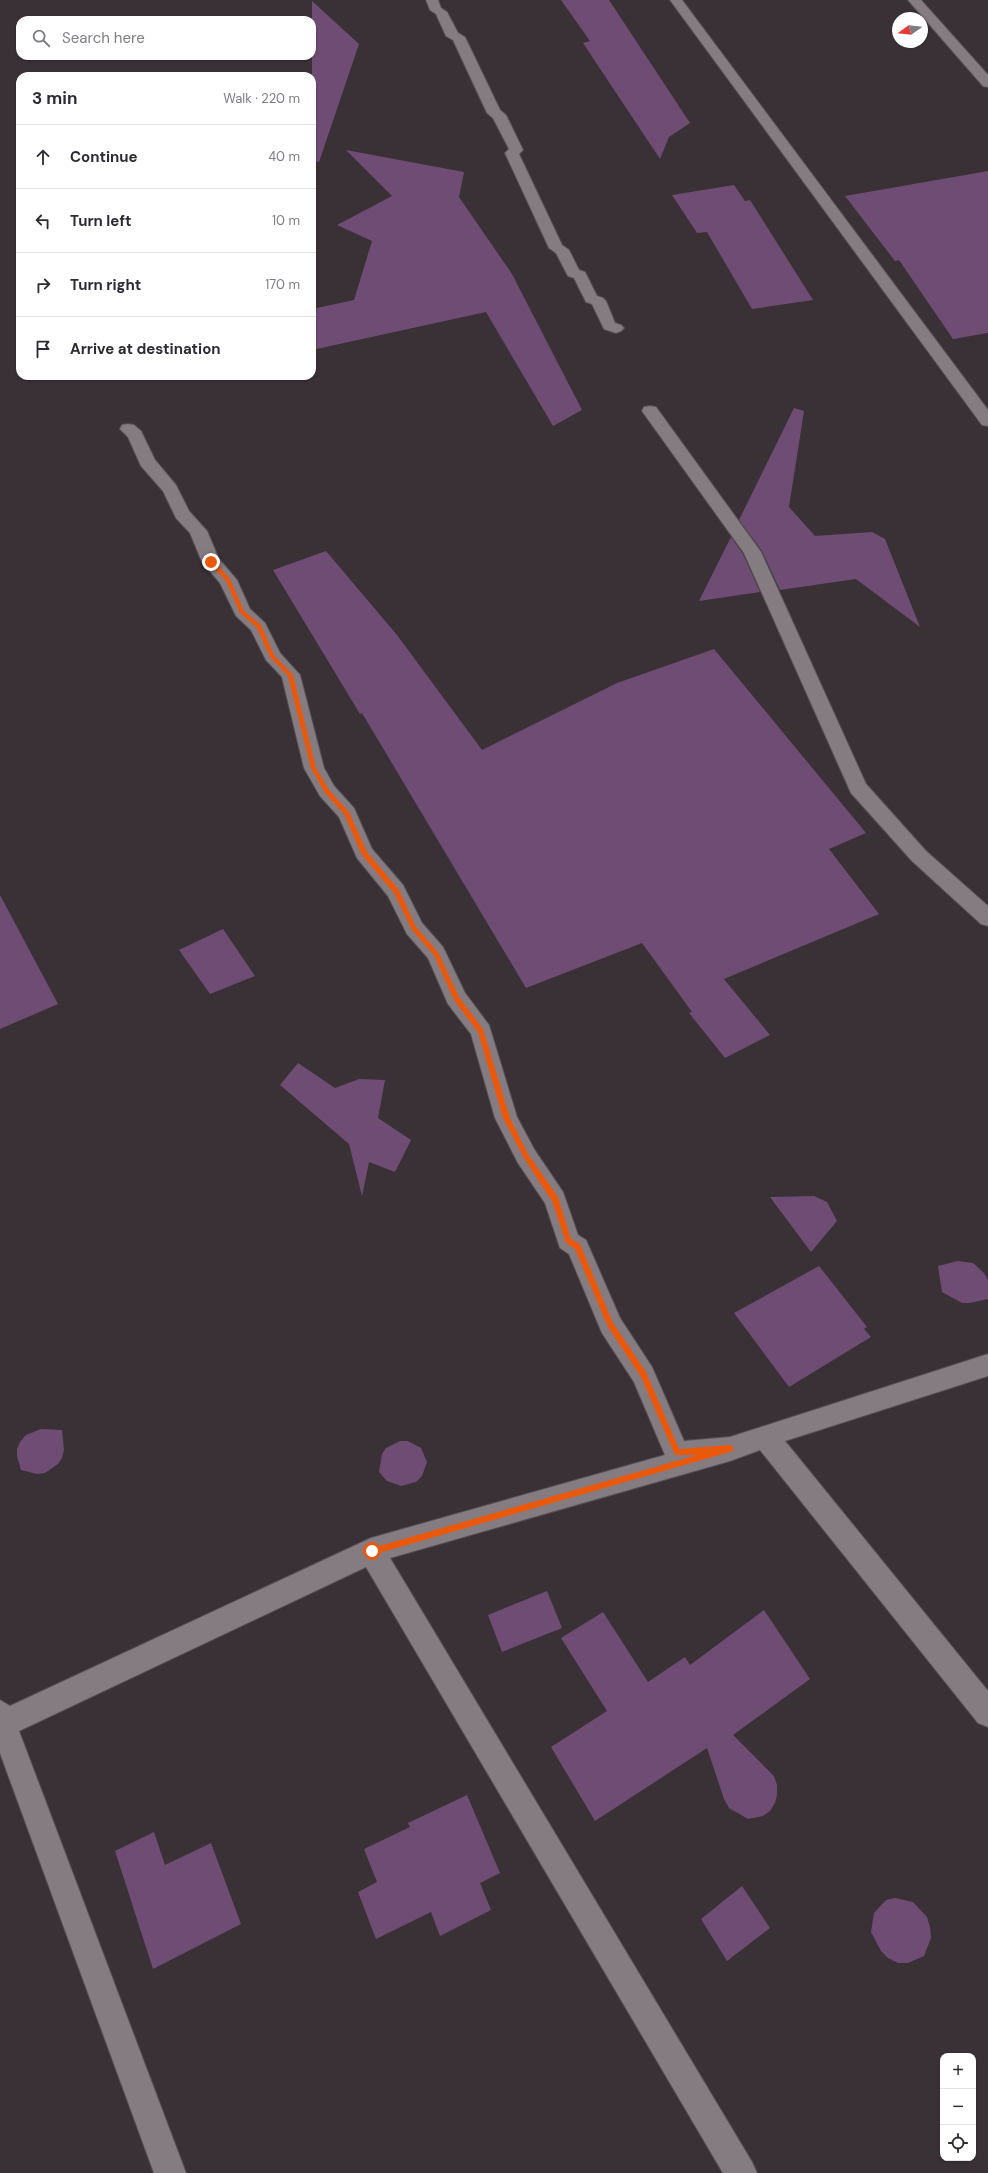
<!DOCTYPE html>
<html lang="en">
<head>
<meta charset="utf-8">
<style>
  :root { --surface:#fff; --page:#f2f2f3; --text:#2b2b33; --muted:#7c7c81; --line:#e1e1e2 }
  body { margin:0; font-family:"DM Sans",sans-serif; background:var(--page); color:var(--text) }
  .controls { position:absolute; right:12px; bottom:12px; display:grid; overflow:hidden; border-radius:8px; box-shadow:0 1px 3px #0004 }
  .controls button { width:36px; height:36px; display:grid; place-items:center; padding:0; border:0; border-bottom:1px solid var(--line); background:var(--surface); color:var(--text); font:20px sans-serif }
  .compass { position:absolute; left:892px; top:12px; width:36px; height:36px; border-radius:50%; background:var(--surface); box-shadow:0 1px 3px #0004; rotate:255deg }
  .stop { position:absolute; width:12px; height:12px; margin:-9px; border:3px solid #ea580c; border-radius:50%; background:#fff }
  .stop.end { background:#ea580c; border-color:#fff; box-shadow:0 1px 4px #0008 }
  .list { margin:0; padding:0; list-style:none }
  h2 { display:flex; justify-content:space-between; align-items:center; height:52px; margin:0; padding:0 16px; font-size:17px }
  h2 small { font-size:13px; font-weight:400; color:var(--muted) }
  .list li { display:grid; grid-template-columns:26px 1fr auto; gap:12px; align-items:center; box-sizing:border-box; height:64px; padding:0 16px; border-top:1px solid var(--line) }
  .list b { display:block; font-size:15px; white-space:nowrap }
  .list em { font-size:13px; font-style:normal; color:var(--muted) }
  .icon { flex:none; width:22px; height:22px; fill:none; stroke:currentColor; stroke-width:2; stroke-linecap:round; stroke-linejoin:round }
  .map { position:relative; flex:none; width:988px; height:2173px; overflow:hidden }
  .search { position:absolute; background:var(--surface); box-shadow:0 1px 3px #0004; left:16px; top:16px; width:300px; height:44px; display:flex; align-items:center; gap:10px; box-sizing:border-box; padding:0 14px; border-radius:12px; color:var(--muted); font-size:15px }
  .panel { position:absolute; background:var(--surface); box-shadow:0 1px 3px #0004; left:16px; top:72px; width:300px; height:308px; border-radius:12px }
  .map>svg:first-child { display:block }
  .building { fill:#6f4c74 }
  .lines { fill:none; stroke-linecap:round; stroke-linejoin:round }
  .lane-casing { stroke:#565053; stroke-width:2 }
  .street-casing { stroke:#565053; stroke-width:2 }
  .lane { fill:#857c81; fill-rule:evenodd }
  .street { fill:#857c81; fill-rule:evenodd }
  .route { fill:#ea580c }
</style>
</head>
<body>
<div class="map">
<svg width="988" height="2173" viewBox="0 0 988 2173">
  <rect width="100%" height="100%" fill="#393136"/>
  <!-- building -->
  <g class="building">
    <path d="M561,0h48l81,123 -21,14 -9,22 -77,-116 7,-2z"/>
    <path d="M312,1l47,43 -40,118 -7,-1z"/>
    <path d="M346,150l118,22 -5,25 53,77 70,136 -29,16 -67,-114 -174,38v-41l42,-9 18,-59 -35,-16 55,-29z"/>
    <path d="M988,171v162l-35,6 -54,-79 -4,1 -50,-65z"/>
    <path d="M734,185l11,16 5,-1 63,100 -61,9 -45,-77 -10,1 -25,-38z"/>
    <path d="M794,408l10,3 -15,96 26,29 57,-4 13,7 35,88 -64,-48 -76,11 -18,-39 -23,-31z"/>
    <path d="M731,537l12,17 17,38 -61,9z"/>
    <path d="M326,551l71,84 85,115 135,-67 97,-34 152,184 -37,16 50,65 -155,65 46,56 -45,23 -36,-45 3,-1 -50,-69 -116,45 -164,-275 -2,1 -87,-144z"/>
    <path d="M0,895l58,109 -58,25z"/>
    <path d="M223,929l32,47 -45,18 -31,-44z"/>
    <path d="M298,1063l37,25 24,-9 26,1 -7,38 33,22 -16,32 -26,-10 -7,34 -13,-52 -69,-59z"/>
    <path d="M814,1196l13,6 10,19 -26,31 -41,-55z"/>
    <path d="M958,1261l15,2 11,10 4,7v19l-18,4h-8l-20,-11 -4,-26z"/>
    <path d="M819,1266l48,61 -3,2 7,8 -82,50 -55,-74z"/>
    <path d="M41,1429l21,1 2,20 -2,8 -4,6 -13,9 -8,1 -16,-4 -4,-14v-7l3,-7 6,-7z"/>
    <path d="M400,1441h8l13,7 6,14 -5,14 -6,6 -15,4 -14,-5 -8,-9 3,-18 4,-6z"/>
    <path d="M547,1591l15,37 -60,24 -14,-37z"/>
    <path d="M764,1610l46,69 -77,56 41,41 3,9v10l-2,8 -5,8 -7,5 -15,3 -19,-11 -5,-9 -17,-51 -112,73 -44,-74 56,-36 -46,-73 42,-26 45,70 37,-25 5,8z"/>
    <path d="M467,1795l33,78 -20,10 11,27 -51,26 -9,-24 -55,27 -18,-47 19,-10 -13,-33 46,-22 -2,-4z"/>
    <path d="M154,1832l11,33 46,-22 30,81 -88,45 -38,-118z"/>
    <path d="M742,1886l28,42 -43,33 -26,-42z"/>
    <path d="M895,1898l18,4 14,15 3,10 1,11 -7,18 -16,7h-10l-10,-5 -7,-7 -10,-19 3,-19 12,-13z"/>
  </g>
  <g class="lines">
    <defs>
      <path id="lane" d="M650,406l6,1 105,145 105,232 60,67 62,55v20l-7,-2 -69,-63 -61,-68 -107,-240 -102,-142 2,-4z"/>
      <g id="street">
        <path d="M426,0h12l3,8 6,4 11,21 7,4 35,73 6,5 17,35 -4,4 43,91 7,5 10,20 6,2 12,24 6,2 3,3 9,22 6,2 3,3 -3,3 -5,2 -12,-4 -12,-25 -6,-2 -12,-24 -6,-2 -12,-23 -7,-5 -44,-95 4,-4 -16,-31 -6,-5 -34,-73 -7,-4 -10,-22 -6,-4z"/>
        <path d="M670,0h12l306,410v16l-6,-1z"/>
        <path d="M908,0h13l67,75v12l-5,-1z"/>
        <path d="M128,424l6,1 7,6 14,29 21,25 13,26 18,20 12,28 18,21 13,29 15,14 15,30 20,22 24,93 10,18 20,22 18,41 31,36 19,38 21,24 22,46 24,32 28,92 17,32 29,43 15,43 8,5 34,78 32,49 32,74 46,-4 258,-83v22l-203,65 203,250v36l-10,-4 -218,-273 -30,11 -340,97 362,604 5,11h-34l-357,-606 -347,164 167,442h-32l-154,-420v-53l10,6 361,-168 294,-83 -31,-73 -32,-49 -33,-79 -9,-6 -15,-45 -27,-40 -23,-45 -24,-84 -23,-30 -20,-46 -21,-24 -19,-38 -31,-38 -18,-41 -19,-21 -16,-28 -22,-91 -16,-17 -15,-30 -15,-14 -16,-33 -18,-21 -12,-29 -14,-15 -13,-27 -22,-25 -13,-29 -8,-8 2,-4z"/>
      </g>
    </defs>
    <!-- lane casing -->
    <use href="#lane" class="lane-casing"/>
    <!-- street casing -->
    <use href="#street" class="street-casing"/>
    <!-- lane -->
    <use href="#lane" class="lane"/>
    <!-- street -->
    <use href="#street" class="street"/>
  </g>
  <!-- route -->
  <path class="route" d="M209,560h4l17,19 14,32 17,14 13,30 19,20 23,93 13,22 20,22 18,40 32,38 17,37 22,25 21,45 24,32 27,89 18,36 30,43 13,42 9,5 33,79 33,49 33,77 51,-4 3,1v5l-361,104 -3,-1 -1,-3 4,-3 325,-93h-22l-34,-78 -33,-50 -33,-78 -9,-6 -14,-42 -28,-43 -21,-40 -25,-86 -24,-32 -20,-45 -22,-25 -18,-37 -32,-38 -18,-41 -19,-21 -14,-25 -23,-92 -18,-19 -13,-29 -17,-15 -14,-32 -17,-18z"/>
</svg>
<div class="controls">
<button>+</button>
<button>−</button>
<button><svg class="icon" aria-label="locate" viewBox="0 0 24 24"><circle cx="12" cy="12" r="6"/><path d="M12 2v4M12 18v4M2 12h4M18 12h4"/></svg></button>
</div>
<svg class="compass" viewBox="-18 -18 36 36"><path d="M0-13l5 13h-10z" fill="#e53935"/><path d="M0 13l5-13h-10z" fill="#7c7c81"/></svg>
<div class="stop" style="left:372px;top:1551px"></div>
<div class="stop end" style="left:211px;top:562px"></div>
<div class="search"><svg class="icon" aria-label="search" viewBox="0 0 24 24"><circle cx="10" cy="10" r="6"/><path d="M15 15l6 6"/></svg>Search here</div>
<section class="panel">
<h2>3 min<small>Walk · 220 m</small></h2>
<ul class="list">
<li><svg class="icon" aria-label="ahead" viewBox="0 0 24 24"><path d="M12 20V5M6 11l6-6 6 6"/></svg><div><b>Continue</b></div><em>40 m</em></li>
<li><svg class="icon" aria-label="left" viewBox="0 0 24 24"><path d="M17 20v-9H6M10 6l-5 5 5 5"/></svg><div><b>Turn left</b></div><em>10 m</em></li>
<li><svg class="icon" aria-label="right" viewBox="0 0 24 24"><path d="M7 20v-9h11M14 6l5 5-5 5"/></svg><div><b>Turn right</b></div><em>170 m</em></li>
<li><svg class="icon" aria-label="arrive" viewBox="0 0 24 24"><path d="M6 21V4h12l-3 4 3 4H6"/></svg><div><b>Arrive at destination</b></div></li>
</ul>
</section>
</div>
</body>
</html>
